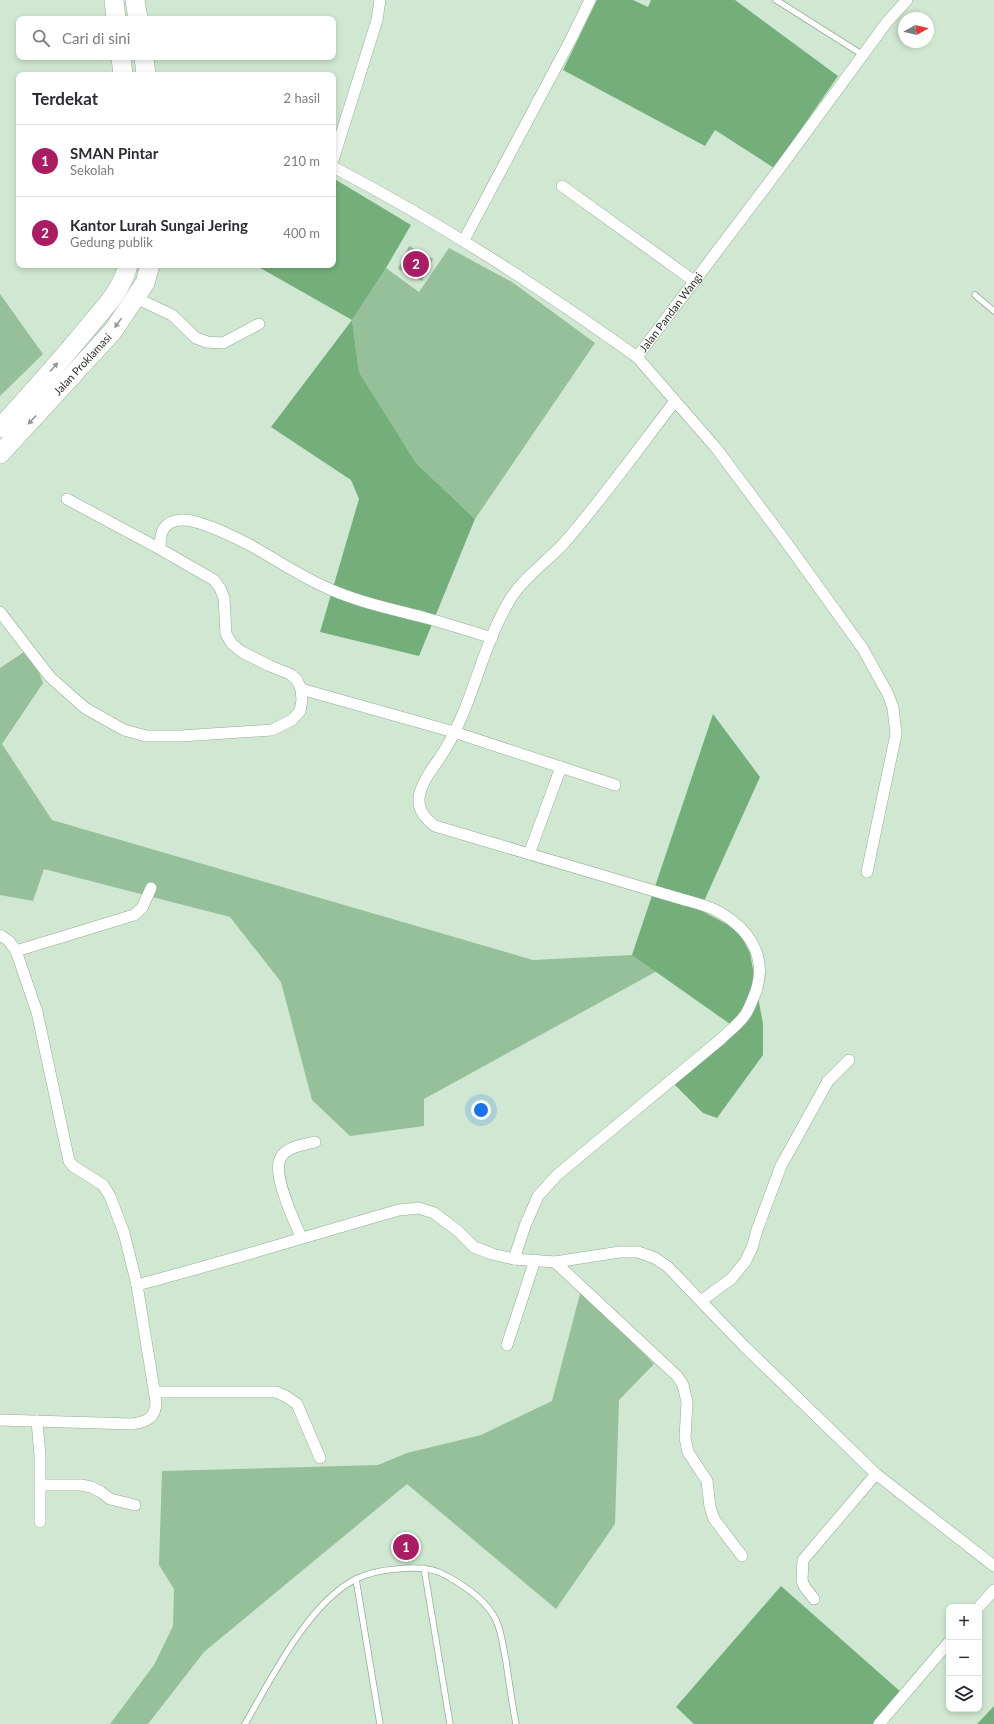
<!DOCTYPE html>
<html lang="id">
<head>
<meta charset="utf-8">
<style>
  :root { --surface:#fff; --page:#f7f7f7; --text:#2b2b33; --muted:#7c7c81; --line:#e1e1e2; --accent:#a91e62 }
  body { margin:0; font-family:Lato,sans-serif; background:var(--page); color:var(--text) }
  .controls { position:absolute; right:12px; bottom:12px; display:grid; overflow:hidden; border-radius:8px; box-shadow:0 2px 6px #0003 }
  .controls button { width:36px; height:36px; display:grid; place-items:center; padding:0; border:0; border-bottom:1px solid var(--line); background:var(--surface); color:var(--text); font:20px sans-serif }
  .compass { position:absolute; left:898px; top:12px; width:36px; height:36px; border-radius:50%; background:var(--surface); box-shadow:0 2px 6px #0003; rotate:82deg }
  .you { position:absolute; left:481px; top:1110px; width:14px; height:14px; margin:-10px; border:3px solid #fff; border-radius:50%; background:#1a73e8; box-shadow:0 0 0 6px #1a73e833 }
  .badge { display:grid; place-items:center; width:26px; height:26px; border-radius:50%; background:var(--accent); color:#fff; font-size:13px; font-weight:700 }
  .pin { position:absolute; translate:-50% -50%; border:2px solid #fff; box-shadow:0 1px 4px #0006 }
  .list { margin:0; padding:0; list-style:none }
  h2 { display:flex; justify-content:space-between; align-items:center; height:52px; margin:0; padding:0 16px; font-size:17px }
  h2 small { font-size:13px; font-weight:400; color:var(--muted) }
  .list li { display:grid; grid-template-columns:26px 1fr auto; gap:12px; align-items:center; box-sizing:border-box; height:72px; padding:0 16px; border-top:1px solid var(--line) }
  .list b { display:block; font-size:15px; white-space:nowrap }
  .list p { margin:0; font-size:13px; white-space:nowrap; color:var(--muted) }
  .list em { font-size:13px; font-style:normal; color:var(--muted) }
  .icon { flex:none; width:22px; height:22px; fill:none; stroke:currentColor; stroke-width:2; stroke-linecap:round; stroke-linejoin:round }
  .map { position:relative; flex:none; width:994px; height:1724px; overflow:hidden }
  .search { position:absolute; background:var(--surface); box-shadow:0 2px 6px #0003; left:16px; top:16px; width:320px; height:44px; display:flex; align-items:center; gap:10px; box-sizing:border-box; padding:0 14px; border-radius:8px; color:var(--muted); font-size:15px }
  .panel { position:absolute; background:var(--surface); box-shadow:0 2px 6px #0003; left:16px; top:72px; width:320px; height:196px; border-radius:8px }
  .map>svg:first-child { display:block }
  .green { fill:#95c099 }
  .forest { fill:#74af7b }
  .building { fill:#9fb5a1 }
  .lines { fill:none; stroke-linecap:round; stroke-linejoin:round }
  .service-casing { stroke:#95ab97; stroke-width:7 }
  .minor-casing { stroke:#95ab97; stroke-width:12 }
  .trunk-casing { stroke:#95ab97; stroke-width:20 }
  .service { stroke:#fff; stroke-width:5.5 }
  .minor { stroke:#fff; stroke-width:11 }
  .trunk { stroke:#fff; stroke-width:19 }
  .oneway { fill:#949994 }
  .labels { text-anchor:middle; stroke-width:3; stroke-linejoin:round; paint-order:stroke }
  .street-label { font-size:11px; fill:#2a332a; stroke:#fff }
</style>
</head>
<body>
<div class="map">
<svg width="994" height="1724" viewBox="0 0 994 1724">
  <rect width="100%" height="100%" fill="#d0e8d2"/>
  <!-- green -->
  <g class="green">
    <path d="M449,248l63,34 83,61 -120,176 -59,-56 -57,-91 -7,-52 34,-52 33,24z"/>
    <path d="M0,294l43,60 -43,42z"/>
    <path d="M30,648l13,35 -41,61 50,76 481,140 99,-5 25,16 -233,128v27l-74,10 -38,-36 -31,-118 -51,-65 -186,-48 -11,32 -33,-6v-227z"/>
    <path d="M581,1290l73,74 -35,36 -4,124 -59,85 -149,-125 -203,168 -56,72h-38l44,-59 19,-39 1,-37 -15,-24 3,-94 216,-6 29,-12 74,-18 71,-34z"/>
  </g>
  <!-- forest -->
  <g class="forest">
    <path d="M597,0h36l15,7 3,-7h84l103,76 -64,92 -59,-38 -10,16 -142,-76z"/>
    <path d="M333,178l78,47 -25,43 -34,52 7,52 57,91 59,56 -56,137 -99,-24 39,-133 -8,-19 -80,-53 81,-107 -97,-55h78z"/>
    <path d="M713,714l47,63 -60,133 38,20 12,23 13,71v31l-46,63 -14,-5 -35,-35 62,-54 -98,-69z"/>
    <path d="M781,1586l121,107 -27,31h-181l-18,-17z"/>
    <path d="M994,1706v18h-17z"/>
  </g>
  <!-- building -->
  <path class="building" d="M409,246l24,13 -11,22 -24,-12z"/>
  <g class="lines">
    <defs>
      <g id="service">
        <path d="M776,0l87,55"/>
        <path d="M975,295l19,16"/>
        <path d="M424,1568l26,156"/>
        <path d="M356,1579l24,145"/>
        <path d="M245,1724c26,-45 64,-122 111,-145 12,-6 28,-9 41,-10 17,-2 35,-2 50,7 18,10 40,25 49,44 6,13 7,27 10,41 3,21 6,42 10,63"/>
      </g>
      <g id="minor">
        <path d="M333,160l44,-140 3,-20"/>
        <path id="s1" d="M333,167c108,56 204,119 304,190l140,-185 110,-150 20,-22"/>
        <path d="M562,186l132,95"/>
        <path d="M464,240l107,-201 19,-39"/>
        <path d="M136,298l36,17 24,23 11,4 16,1 36,-19"/>
        <path d="M637,357l79,91 65,87 82,114 25,45 5,14 3,26 -29,138"/>
        <path d="M67,499l93,50"/>
        <path d="M0,612l50,65 35,31 39,22 22,6h35l91,-6 20,-10 8,-9 2,-11 -1,-11 -4,-9 -7,-6 -20,-8 -28,-14 -10,-8 -6,-10 -2,-36 -4,-10 -6,-8 -54,-31c0,-16 2,-28 22,-29 17,-1 52,17 68,25 25,14 50,31 77,43 31,14 65,21 99,30 22,6 44,13 66,20"/>
        <path d="M301,689l153,43 161,53"/>
        <path d="M529,854l32,-87"/>
        <path d="M0,935l9,6 7,10 21,61 32,149 4,5 30,19 7,11 14,37 13,52 19,117c0,16 -10,20 -24,22l-132,-4"/>
        <path d="M16,951l118,-36 8,-7 9,-20"/>
        <path d="M301,1237c-7,-17 -30,-64 -20,-80 7,-11 23,-12 34,-15"/>
        <path d="M514,1259l11,-33 13,-30 19,-21 164,-136c8,-8 18,-15 24,-24 3,-4 5,-9 7,-14 18,-38 2,-69 -33,-89 -12,-7 -28,-10 -41,-14l-243,-72c-9,-7 -17,-15 -16,-28 2,-18 18,-34 27,-50 28,-47 36,-103 65,-150 14,-22 37,-37 54,-56 39,-45 74,-94 110,-141"/>
        <path d="M555,1262l122,114 6,9 4,17 -2,36 3,14 19,29 3,26 4,12 28,37"/>
        <path d="M137,1285c88,-23 174,-50 262,-75l20,-2 15,5 24,18 16,16 18,7 22,5 41,3 65,-10h18l17,6 13,9 76,79 132,128 118,92"/>
        <path d="M701,1301l30,-22 14,-17 7,-14 5,-18 24,-64 47,-85 21,-21"/>
        <path d="M507,1345l28,-85"/>
        <path d="M156,1392h120l11,5 10,7 23,54"/>
        <path d="M37,1421l3,35v66"/>
        <path d="M41,1485h40l10,2 10,5 9,7 25,6"/>
        <path d="M814,1599l-10,-13 -2,-6 1,-20 73,-86"/>
        <path d="M979,1607l15,-17"/>
        <path d="M879,1724l70,-82"/>
      </g>
      <g id="trunk">
        <path d="M114,0l2,19"/>
        <path d="M135,0l3,19"/>
        <path d="M121,57l2,18"/>
        <path d="M144,57l2,18"/>
        <path d="M0,428c29,-32 58,-64 85,-97 17,-21 37,-40 43,-66"/>
        <path id="s2" d="M0,454l113,-123 32,-48 5,-18"/>
      </g>
    </defs>
    <!-- service casing -->
    <use href="#service" class="service-casing"/>
    <!-- minor casing -->
    <use href="#minor" class="minor-casing"/>
    <!-- trunk casing -->
    <use href="#trunk" class="trunk-casing"/>
    <!-- service -->
    <use href="#service" class="service"/>
    <!-- minor -->
    <use href="#minor" class="minor"/>
    <!-- trunk -->
    <use href="#trunk" class="trunk"/>
  </g>
  <!-- one-way arrows -->
  <defs><path id="oneway-solid" d="M-6-.8H1V-3.2L6.5 0L1 3.2V.8H-6Z"/></defs>
  <g class="oneway">
    <use href="#oneway-solid" transform="translate(118 323) rotate(126)"/>
    <use href="#oneway-solid" transform="translate(54 367) rotate(-48)"/>
    <use href="#oneway-solid" transform="translate(32 420) rotate(133)"/>
  </g>
  <g class="labels">
    <!-- street labels -->
    <g class="street-label">
      <text dy="4" stroke="none"><textPath href="#s1" startOffset="415">Jalan Pandan Wangi</textPath></text>
      <text dy="4" stroke="none"><textPath href="#s2" startOffset="122">Jalan Proklamasi</textPath></text>
    </g>
  </g>
</svg>
<div class="controls">
<button>+</button>
<button>−</button>
<button><svg class="icon" aria-label="layers" viewBox="0 0 24 24"><path d="M12 4l9 5-9 5-9-5zM3 14l9 5 9-5"/></svg></button>
</div>
<svg class="compass" viewBox="-18 -18 36 36"><path d="M0-13l5 13h-10z" fill="#e53935"/><path d="M0 13l5-13h-10z" fill="#7c7c81"/></svg>
<div class="you"></div>
<div class="pin badge" style="left:406px;top:1547px">1</div>
<div class="pin badge" style="left:416px;top:264px">2</div>
<div class="search"><svg class="icon" aria-label="search" viewBox="0 0 24 24"><circle cx="10" cy="10" r="6"/><path d="M15 15l6 6"/></svg>Cari di sini</div>
<section class="panel">
<h2>Terdekat<small>2 hasil</small></h2>
<ul class="list">
<li><span class="badge">1</span><div><b>SMAN Pintar</b><p>Sekolah</p></div><em>210 m</em></li>
<li><span class="badge">2</span><div><b>Kantor Lurah Sungai Jering</b><p>Gedung publik</p></div><em>400 m</em></li>
</ul>
</section>
</div>
</body>
</html>
